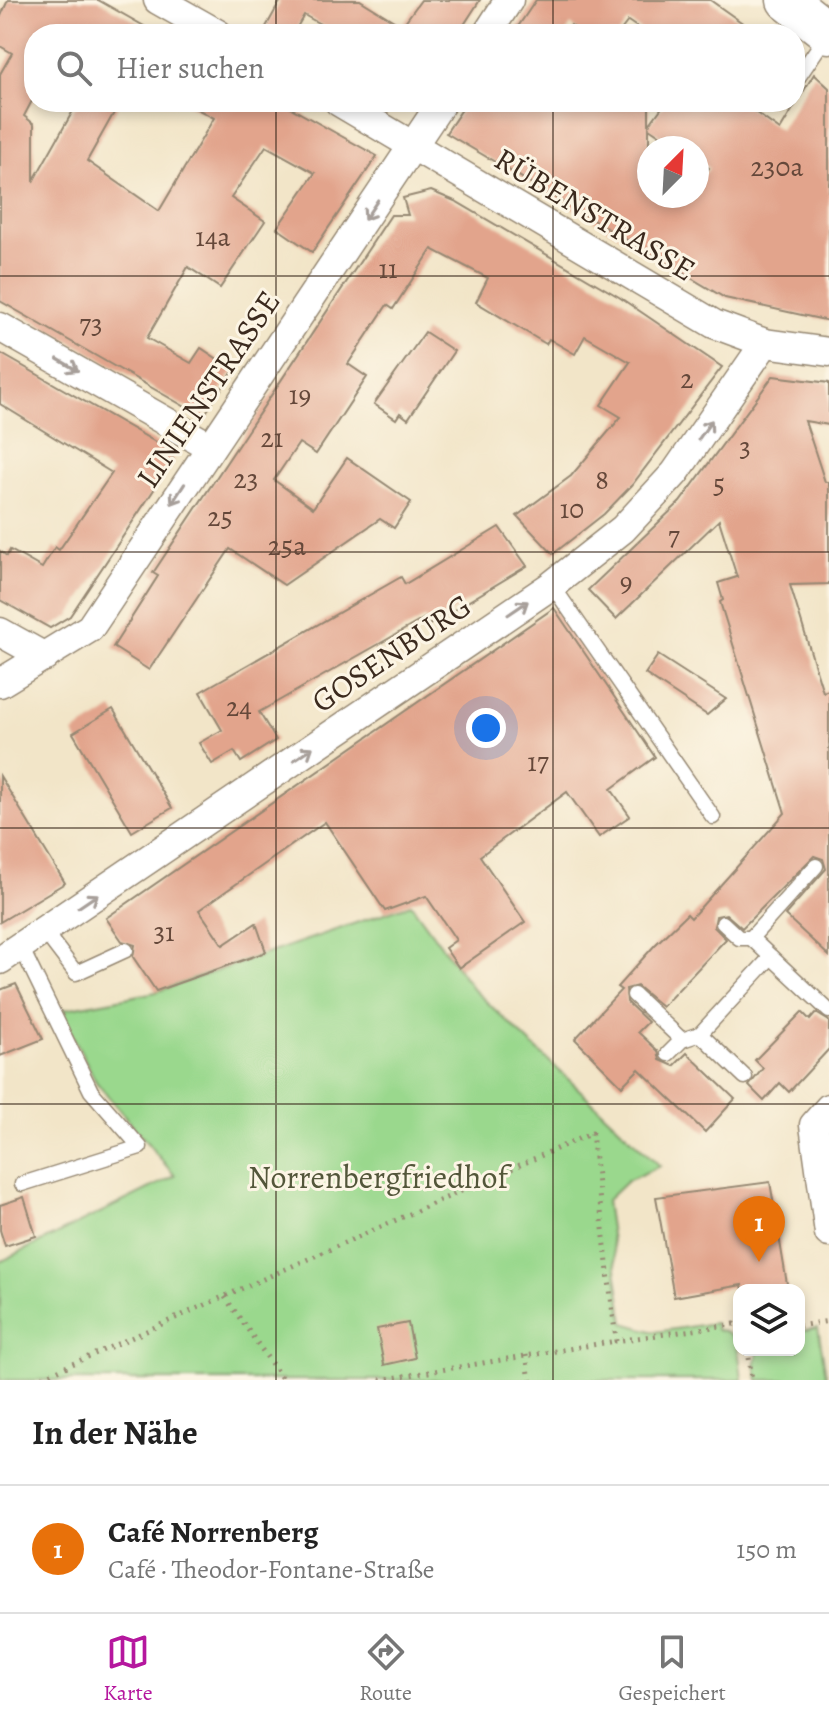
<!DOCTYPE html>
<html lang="de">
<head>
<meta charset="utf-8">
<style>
  :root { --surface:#fff; --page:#f2f2f2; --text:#222; --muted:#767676; --line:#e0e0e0; --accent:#b5179e }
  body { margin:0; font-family:Alegreya,serif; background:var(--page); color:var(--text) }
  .controls { position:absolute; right:24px; bottom:24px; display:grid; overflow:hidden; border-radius:16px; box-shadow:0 4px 12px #0003 }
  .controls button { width:72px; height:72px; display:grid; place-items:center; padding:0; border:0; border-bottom:2px solid var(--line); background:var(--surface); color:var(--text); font:40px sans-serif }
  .compass { position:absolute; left:637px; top:136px; width:72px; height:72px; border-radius:50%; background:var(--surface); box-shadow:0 4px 12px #0003; rotate:24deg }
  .you { position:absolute; left:486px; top:728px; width:28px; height:28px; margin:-20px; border:6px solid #fff; border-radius:50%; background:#1a73e8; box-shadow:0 0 0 12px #1a73e833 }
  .badge { display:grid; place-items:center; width:52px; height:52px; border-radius:50%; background:var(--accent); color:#fff; font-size:26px; font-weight:700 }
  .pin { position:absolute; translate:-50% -66px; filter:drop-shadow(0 2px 4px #0008) }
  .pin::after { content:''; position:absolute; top:42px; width:28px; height:24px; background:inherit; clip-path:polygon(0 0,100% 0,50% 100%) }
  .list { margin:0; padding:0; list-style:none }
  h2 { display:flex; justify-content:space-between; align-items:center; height:104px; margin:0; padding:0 32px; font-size:34px }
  h2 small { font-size:26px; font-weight:400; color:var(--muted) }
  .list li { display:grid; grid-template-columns:52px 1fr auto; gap:24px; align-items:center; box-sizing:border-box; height:128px; padding:0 32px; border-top:2px solid var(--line) }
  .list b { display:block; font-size:30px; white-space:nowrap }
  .list p { margin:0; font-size:26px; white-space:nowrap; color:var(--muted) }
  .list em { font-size:26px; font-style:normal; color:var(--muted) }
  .icon { flex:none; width:44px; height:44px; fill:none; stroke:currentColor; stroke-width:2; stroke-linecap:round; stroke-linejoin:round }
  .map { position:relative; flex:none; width:829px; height:1380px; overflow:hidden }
  .search { position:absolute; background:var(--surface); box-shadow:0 4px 12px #0003; left:24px; right:24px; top:24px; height:88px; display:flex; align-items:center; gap:20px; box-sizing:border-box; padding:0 28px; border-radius:32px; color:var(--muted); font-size:30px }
  .sheet { height:232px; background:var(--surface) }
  nav { display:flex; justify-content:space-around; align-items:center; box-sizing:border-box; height:112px; border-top:2px solid var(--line); background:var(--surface); font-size:22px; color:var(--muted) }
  nav a { display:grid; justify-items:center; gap:4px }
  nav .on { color:var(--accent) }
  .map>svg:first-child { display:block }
  .green { fill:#9ad88d; stroke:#6a8156; stroke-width:2 }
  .building { fill:#e2a48c; fill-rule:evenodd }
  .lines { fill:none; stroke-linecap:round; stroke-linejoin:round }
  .lane-casing { stroke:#968873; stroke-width:17 }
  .street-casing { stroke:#968873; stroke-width:31 }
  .secondary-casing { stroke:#968873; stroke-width:43 }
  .path { stroke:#968873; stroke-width:5; stroke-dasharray:2 6; stroke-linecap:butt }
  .lane { stroke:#fff; stroke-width:14 }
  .street { stroke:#fff; stroke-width:28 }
  .secondary { stroke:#fff; stroke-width:40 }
  .oneway { stroke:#a79f9a }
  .grid { fill:none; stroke:#3b2a1e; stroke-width:2; stroke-opacity:0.55 }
  .labels { text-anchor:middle; stroke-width:6; stroke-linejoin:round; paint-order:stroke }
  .number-label { font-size:28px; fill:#65483a }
  .street-label { font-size:32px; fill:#3b2a1e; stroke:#fcf5e5 }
  .park-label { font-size:32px; fill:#53563a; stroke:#fcf5e5 }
</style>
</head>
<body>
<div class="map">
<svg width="829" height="1380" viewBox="0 0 829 1380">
  <rect width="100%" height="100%" fill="#fcf5e5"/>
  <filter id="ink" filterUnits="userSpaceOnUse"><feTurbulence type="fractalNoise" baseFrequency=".0125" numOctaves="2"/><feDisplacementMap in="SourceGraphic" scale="16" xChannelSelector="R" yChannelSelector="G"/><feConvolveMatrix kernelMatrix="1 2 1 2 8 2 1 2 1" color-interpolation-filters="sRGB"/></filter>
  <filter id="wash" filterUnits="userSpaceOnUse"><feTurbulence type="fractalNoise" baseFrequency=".006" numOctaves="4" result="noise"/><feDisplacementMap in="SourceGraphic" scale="32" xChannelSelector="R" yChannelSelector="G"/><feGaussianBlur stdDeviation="1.8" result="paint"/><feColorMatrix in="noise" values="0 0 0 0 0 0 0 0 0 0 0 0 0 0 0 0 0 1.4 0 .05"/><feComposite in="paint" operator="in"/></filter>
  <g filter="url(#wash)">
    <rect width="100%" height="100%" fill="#f2e5c8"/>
    <!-- green -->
    <g class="green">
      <path d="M411,904l62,85 187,177 -33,15 -21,20 18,122 31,9 60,-9 1,7c25,-1 23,31 26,50h-742v-118l175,-86 -79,-94 -36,-72 96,-18z"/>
      <path d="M818,1328l9,52h-69l-3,-16 4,-14h40v-19z"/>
    </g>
    <g id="blocks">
      <!-- building -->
      <g class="building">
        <path d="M8,0h90l60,34h-124v63l-10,19 10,8v56l44,-78h42l-33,59 72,50 55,-93 -30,-16h96l97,54 -65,96 -35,-24 38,-55 -49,-27 -35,52 34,23 -45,67 -32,-21 -41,71 44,25 10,-15 33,22 -31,47 -203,-116v-227l12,-21 -12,-7v-28z"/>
        <path d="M276,0h84l42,26 19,-26h59l-22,34h-120l-34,-19 -11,19h-31l18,-32z"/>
        <path d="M536,0h174l48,34h-111l-19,-13 -10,13h-36l-11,-9 -6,9h-52z"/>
        <path d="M814,74l15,14v233l-104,-23 -279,-165 21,-31h182v23l17,-23h75l39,28zM649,128l30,20h18v12l12,8 -12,17v11h-48z"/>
        <path d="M431,191l26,11 162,95 103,70 -90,118 -28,29 -51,40 -36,-38 54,-40 50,-59 -20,-12 29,-43 -45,-26 -10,18 -26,-15 -3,5 -70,-42 12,-24 -56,-29 -39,60 -6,-4 -39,59 19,13 -51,77 -17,-11 -25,37 39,28 34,-50 64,44 -17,26 -14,-9 -96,66 -54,-36 -81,121 -36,-23 45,-71 -5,-3 238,-358h17l-5,-17z"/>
        <path d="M425,332l29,19 -46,68 -8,-6 -4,6 -22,-15z"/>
        <path d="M0,353l171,98 2,10 -103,155 -20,12 -50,-28v-49l7,5 3,-6 32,18 13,-21 4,3 53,-77 -112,-69z"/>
        <path d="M773,376l56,7v42l-24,-4 20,61h4v102l-39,1 33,107 6,-2v266l-44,-41 41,-46 -3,-10 -9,-3 -72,72 -16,-14 -10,2 -2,11 12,12 -64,68 -25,-21 -11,3 1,13 21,20 -10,10 20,19 2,9 14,6 13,-13 48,46 -30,33 -66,-63 -17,17 -47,-47 46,-49 -4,-3 38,-42 32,-31 4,4 94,-105 -65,-211 3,-2 -5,-17 19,-6 -18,-57 -103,99 -28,-29 92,-88z"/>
        <path d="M499,527l28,39 -98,59 -4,-7 -166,94 17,28 -35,22 -7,-11 -22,13 -13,-21 23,-13 -22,-38 201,-115 4,7z"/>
        <path d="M554,608l101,149 -44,32 19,27 -31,21 -32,-45 -87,64 45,66 -66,46 -14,-20 11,-8 -30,-44 -41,15 -60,-89 -126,88 24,35 33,-22 10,29 -110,39 -23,-34 2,-12 -13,-4 -16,-23z"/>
        <path d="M658,655l68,44 -19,16 -62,-41z"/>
        <path d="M113,709l59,99 -40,24 -59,-99z"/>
        <path d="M0,776l65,107 -65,39z"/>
        <path d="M16,984l27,55 -43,17v-66z"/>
        <path d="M802,1012l8,8 6,-7 13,8v28l-40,43 -9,-9 -16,18 -15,-15 14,-18 -8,-8z"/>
        <path d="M770,1182l18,108h-45l-1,-5 -68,12 -18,-100z"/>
        <path d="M24,1197l12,39 -31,10 -5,-16v-25z"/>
        <path d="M408,1323l7,35 -31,7 -7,-36z"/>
      </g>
    </g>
  </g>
  <g filter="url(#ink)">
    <use href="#blocks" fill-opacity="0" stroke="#968873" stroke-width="2"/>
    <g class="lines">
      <defs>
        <g id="lane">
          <path d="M795,82l33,-49"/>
          <path d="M765,102h12"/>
          <path d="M552,585l161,232"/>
          <path d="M723,923l16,15h12l78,73"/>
          <path d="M44,931l32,42 50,-23"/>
          <path d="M751,938l65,-72"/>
          <path d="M21,947l70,144 49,56 -118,37"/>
          <path d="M634,995l48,45"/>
          <path d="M700,1034l45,43"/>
          <path d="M668,1054l14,-14 18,-6 71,-77"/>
        </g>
        <g id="street">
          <path d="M158,0l60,34"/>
          <path d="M487,34l22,-34"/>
          <path d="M339,102l375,222 51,19 64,9"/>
          <path d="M0,327l209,119"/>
          <path d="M0,632l45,25"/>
          <path d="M0,683l90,-55 352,-526"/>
          <path d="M0,960l552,-375 71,-56 52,-56 90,-130"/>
          <path d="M829,1108l-15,17 15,108"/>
        </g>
        <path id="secondary" d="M787,0l42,33"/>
      </defs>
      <!-- lane casing -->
      <use href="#lane" class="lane-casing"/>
      <!-- street casing -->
      <use href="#street" class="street-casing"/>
      <!-- secondary casing -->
      <use href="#secondary" class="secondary-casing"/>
      <!-- path -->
      <g class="path">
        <path d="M225,1297l58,83"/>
        <path d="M799,1326l30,-5"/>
        <path d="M748,1350l4,30"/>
        <path d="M526,1355l4,25"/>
        <path d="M36,1380l556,-247 24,208 119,-17 4,4"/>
        <path d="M380,1380l236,-39"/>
      </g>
      <!-- lane -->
      <use href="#lane" class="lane"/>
      <!-- street -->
      <use href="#street" class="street"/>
      <!-- secondary -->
      <use href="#secondary" class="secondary"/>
    </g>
    <!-- one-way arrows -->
    <defs><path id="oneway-shaft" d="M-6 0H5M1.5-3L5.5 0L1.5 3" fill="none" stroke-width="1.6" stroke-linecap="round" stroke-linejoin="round" transform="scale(2)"/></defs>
    <g class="oneway">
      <use href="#oneway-shaft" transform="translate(371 210) rotate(124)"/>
      <use href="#oneway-shaft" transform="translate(68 365) rotate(30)"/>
      <use href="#oneway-shaft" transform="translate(705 430) rotate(-55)"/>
      <use href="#oneway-shaft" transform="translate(178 494) rotate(123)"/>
      <use href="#oneway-shaft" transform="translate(518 608) rotate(-34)"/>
      <use href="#oneway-shaft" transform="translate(303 754) rotate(-34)"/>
      <use href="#oneway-shaft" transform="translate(88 901) rotate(-34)"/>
    </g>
  </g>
  <!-- grid -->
  <path class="grid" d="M276,0v34M553,0v34M276,102v1278M553,102v1278M0,276h829M0,552h829M0,828h829M0,1104h829"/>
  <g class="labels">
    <!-- number labels -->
    <g class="number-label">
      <text x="777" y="176">230a</text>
      <text x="213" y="246">14a</text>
      <text x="388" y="278">11</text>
      <text x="91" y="333">73</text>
      <text x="687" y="388">2</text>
      <text x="300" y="404">19</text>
      <text x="272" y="447">21</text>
      <text x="745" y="456">3</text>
      <text x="246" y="488">23</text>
      <text x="602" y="489">8</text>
      <text x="719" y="493">5</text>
      <text x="572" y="518">10</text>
      <text x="220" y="526">25</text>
      <text x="674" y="545">7</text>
      <text x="287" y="555">25a</text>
      <text x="626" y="591">9</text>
      <text x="239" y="716">24</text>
      <text x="538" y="771">17</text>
      <text x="164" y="941">31</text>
    </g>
    <!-- street labels -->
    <g class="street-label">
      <text transform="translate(595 214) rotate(31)" y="11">RÜBENSTRASSE</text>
      <text transform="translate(208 389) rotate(-56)" y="11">LINIENSTRASSE</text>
      <text transform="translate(391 653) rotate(-34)" y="11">GOSENBURG</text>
    </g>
    <!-- park labels -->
    <g class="park-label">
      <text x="378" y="1188">Norrenbergfriedhof</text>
    </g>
  </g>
</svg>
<div class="controls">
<button><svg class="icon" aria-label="layers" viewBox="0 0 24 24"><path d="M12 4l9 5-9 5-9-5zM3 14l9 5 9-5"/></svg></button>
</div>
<svg class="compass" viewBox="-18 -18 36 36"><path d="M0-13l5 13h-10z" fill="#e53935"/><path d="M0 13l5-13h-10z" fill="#767676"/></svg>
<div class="you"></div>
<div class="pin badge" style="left:759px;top:1262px;background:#e8710a">1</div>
<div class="search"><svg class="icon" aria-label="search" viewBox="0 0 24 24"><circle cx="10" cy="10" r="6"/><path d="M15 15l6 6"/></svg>Hier suchen</div>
</div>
<section class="sheet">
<h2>In der Nähe<small></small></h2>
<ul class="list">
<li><span class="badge" style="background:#e8710a">1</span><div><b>Café Norrenberg</b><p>Café · Theodor-Fontane-Straße</p></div><em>150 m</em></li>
</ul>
</section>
<nav>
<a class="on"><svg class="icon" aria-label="map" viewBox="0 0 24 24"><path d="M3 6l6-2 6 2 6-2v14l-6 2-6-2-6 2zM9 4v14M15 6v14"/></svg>Karte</a>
<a><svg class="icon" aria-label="directions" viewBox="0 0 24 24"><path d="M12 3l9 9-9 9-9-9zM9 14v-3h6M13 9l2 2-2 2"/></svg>Route</a>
<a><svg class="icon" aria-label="saved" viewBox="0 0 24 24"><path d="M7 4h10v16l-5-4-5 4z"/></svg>Gespeichert</a>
</nav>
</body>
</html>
